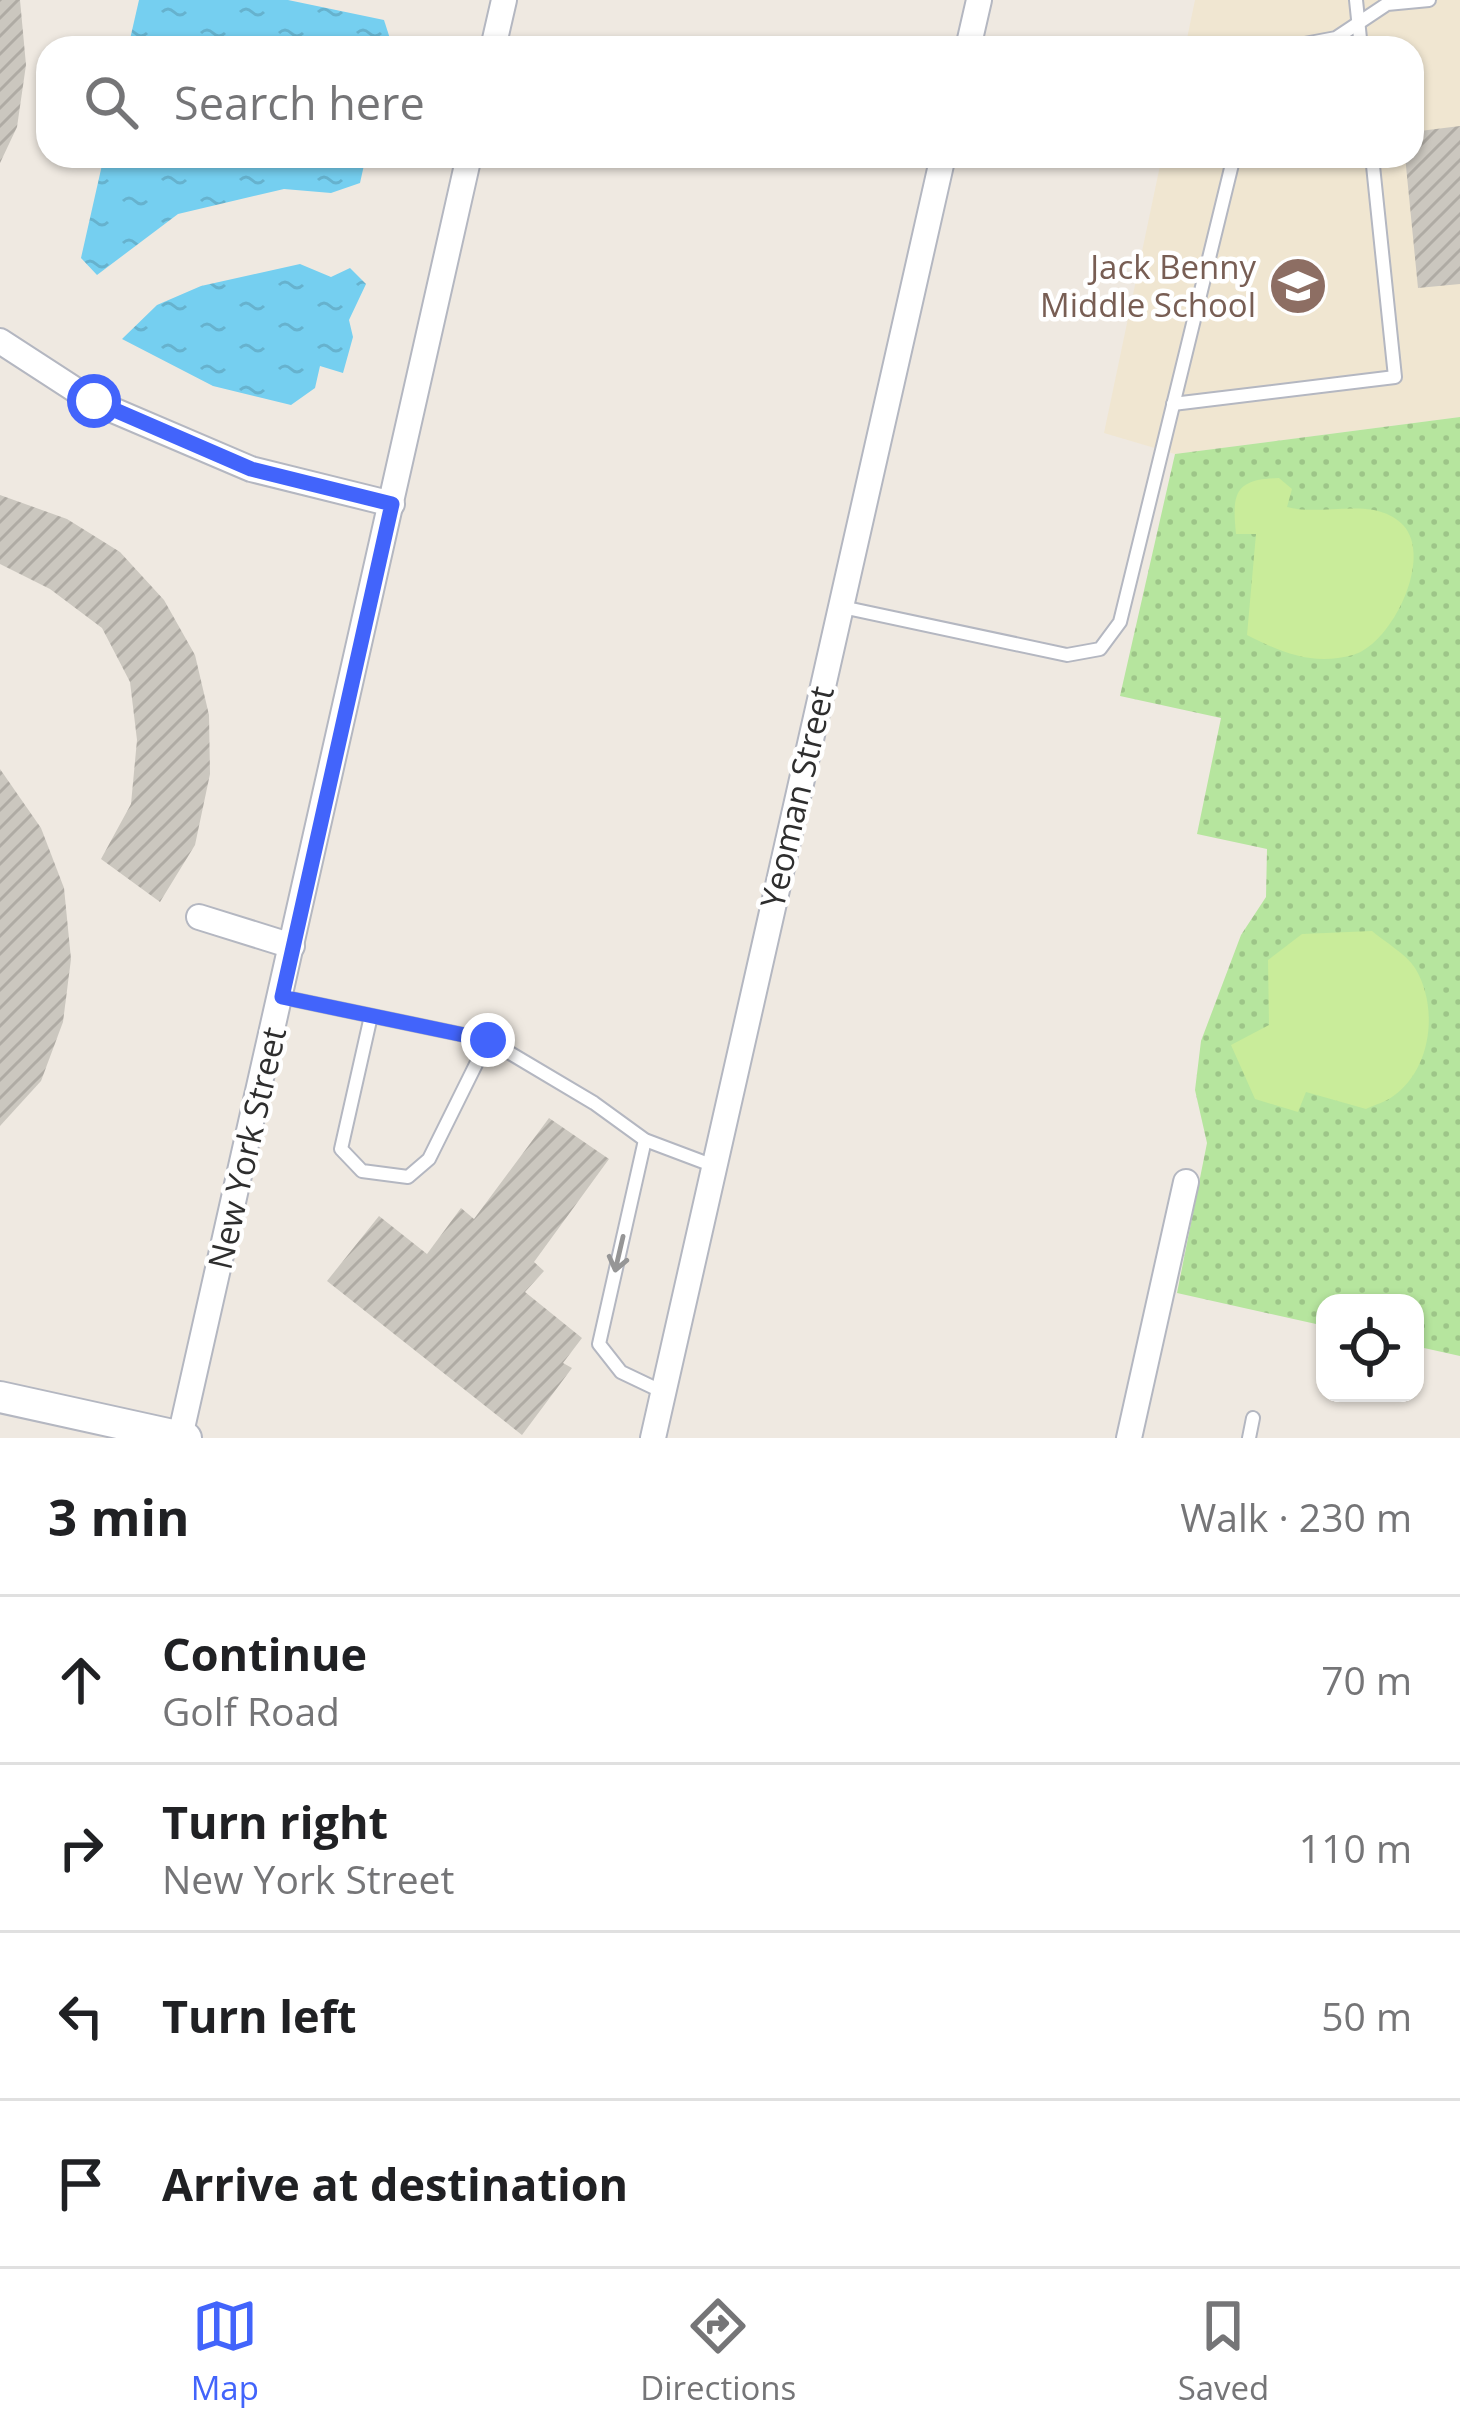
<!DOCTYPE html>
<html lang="en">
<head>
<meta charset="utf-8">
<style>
  :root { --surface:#fff; --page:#f6f6f6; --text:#202124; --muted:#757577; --line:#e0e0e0; --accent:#4264fb }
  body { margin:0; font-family:"Open Sans",sans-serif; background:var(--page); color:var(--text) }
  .controls { position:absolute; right:36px; bottom:36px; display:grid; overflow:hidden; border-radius:24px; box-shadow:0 3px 9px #0004 }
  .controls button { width:108px; height:108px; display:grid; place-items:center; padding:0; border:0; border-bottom:3px solid var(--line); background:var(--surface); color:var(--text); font:60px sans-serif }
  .stop { position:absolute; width:36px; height:36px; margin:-27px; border:9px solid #4264fb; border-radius:50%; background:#fff }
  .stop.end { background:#4264fb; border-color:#fff; box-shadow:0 3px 12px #0008 }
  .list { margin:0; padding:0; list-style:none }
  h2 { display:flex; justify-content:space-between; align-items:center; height:156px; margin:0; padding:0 48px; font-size:51px }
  h2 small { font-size:39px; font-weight:400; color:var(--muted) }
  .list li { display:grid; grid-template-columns:78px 1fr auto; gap:36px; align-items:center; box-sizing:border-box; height:168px; padding:0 48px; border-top:3px solid var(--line) }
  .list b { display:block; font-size:45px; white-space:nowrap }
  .list p { margin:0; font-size:39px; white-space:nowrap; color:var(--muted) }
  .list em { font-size:39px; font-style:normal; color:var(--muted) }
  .icon { flex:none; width:66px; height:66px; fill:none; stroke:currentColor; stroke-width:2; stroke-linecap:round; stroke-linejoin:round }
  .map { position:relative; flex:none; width:1460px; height:1438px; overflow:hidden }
  .search { position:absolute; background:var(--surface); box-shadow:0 3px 9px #0004; left:36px; right:36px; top:36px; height:132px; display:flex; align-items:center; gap:30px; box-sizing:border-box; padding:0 42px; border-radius:36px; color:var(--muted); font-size:45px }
  .sheet { height:828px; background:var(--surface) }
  nav { display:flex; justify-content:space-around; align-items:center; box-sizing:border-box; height:168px; border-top:3px solid var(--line); background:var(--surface); font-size:33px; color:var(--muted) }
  nav a { display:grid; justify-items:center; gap:6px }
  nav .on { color:var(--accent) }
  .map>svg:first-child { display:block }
  .education { fill:#f0e6d1 }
  .park { fill:url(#park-dots) }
  .pitch { fill:#c9ec9a }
  .water { fill:url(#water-ripples) }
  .building { fill:url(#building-hatch) }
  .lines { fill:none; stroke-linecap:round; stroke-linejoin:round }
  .service-casing { stroke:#b4b7c1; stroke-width:16 }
  .minor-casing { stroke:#b4b7c1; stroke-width:28 }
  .tertiary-casing { stroke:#b4b7c1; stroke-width:34 }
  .service { stroke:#fff; stroke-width:12 }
  .minor { stroke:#fff; stroke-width:24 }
  .tertiary { stroke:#fff; stroke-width:30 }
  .oneway { stroke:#969696 }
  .route { stroke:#4264fb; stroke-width:15 }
  .labels { text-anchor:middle; stroke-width:9; stroke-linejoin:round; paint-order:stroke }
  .education-label { font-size:33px; fill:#785e54; stroke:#fff; text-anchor:end }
  .street-label { font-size:33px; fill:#2e2e2e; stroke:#fff }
</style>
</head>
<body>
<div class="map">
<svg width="1460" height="1438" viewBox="0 0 1460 1438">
  <defs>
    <pattern id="park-dots" width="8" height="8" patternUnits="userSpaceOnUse" patternTransform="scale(3)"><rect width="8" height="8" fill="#b6e59e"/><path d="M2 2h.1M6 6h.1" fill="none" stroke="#9dc588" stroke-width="1.8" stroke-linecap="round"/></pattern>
    <pattern id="water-ripples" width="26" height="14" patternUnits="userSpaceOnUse" patternTransform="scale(3)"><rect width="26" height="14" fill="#75cff0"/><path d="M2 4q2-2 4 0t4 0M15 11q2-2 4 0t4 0" fill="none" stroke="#66b2ce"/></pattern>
    <pattern id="building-hatch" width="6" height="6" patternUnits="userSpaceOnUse" patternTransform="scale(3)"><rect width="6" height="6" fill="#cbc7bf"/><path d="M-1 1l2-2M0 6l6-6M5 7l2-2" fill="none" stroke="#afaba4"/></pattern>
  </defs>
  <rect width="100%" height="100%" fill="#efe9e1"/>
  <!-- education -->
  <path class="education" d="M1195,0h265v417l-285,37 -71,-21 58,-277h250v-108h-227z"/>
  <!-- park -->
  <path class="park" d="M1460,417v939l-45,-10v-43h-90v23l-148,-33 30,-150 -12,-53 6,-49 40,-106 25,-38 1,-48 -70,-15 24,-116 -101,-22 55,-242z"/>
  <!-- pitch -->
  <g class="pitch">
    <path d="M1279,478l13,11 -5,18c35,10 88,-12 116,18 31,33 -12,120 -50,130 -40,11 -71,-2 -106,-20l9,-101h-20c-4,-40 -2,-55 43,-56z"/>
    <path d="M1372,931c13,11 34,23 43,37 24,39 17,102 -23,129 -7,5 -18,8 -26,12l-60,-17 -8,20 -43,-13 -24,-54 38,-20 -1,-65 34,-26z"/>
  </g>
  <!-- water -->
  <g class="water">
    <path d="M139,0h149l96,20 9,28h-265z"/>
    <path d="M104,156h262l-6,27 -29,10 -47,-4 -106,25 -81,61 -16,-17z"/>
    <path d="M300,264l31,13 19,-9 16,16 -17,36 4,17 -10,36 -23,-7 -5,22 -24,17 -78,-19 -91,-47 35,-34 44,-19z"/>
  </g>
  <!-- building -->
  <g class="building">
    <path d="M0,0h20l6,65 -9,62 -17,36z"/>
    <path d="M1460,126v158l-42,4 -13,-132h7v-24z"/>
    <path d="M0,495l67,24 53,33 44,48 31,55 14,60 1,59 -15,71 -35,57 -59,-43 30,-55 6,-64 -7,-58 -28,-54 -52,-39 -50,-25z"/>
    <path d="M0,769l41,59 23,60 7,71 -8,63 -22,59 -41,45z"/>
    <path d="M549,1118l60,41 -75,103 10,9 -19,21 57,46 -19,25 9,5 -50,67 -195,-154 52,-65 48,38 34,-46 13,11z"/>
  </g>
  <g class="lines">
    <defs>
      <g id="service">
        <path d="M1356,0l5,48"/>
        <path d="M1283,48l53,-10 51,-34 42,-4"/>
        <path d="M1173,404l222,-27 -23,-221"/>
        <path d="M842,607l225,48 33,-6 20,-27 114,-466"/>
        <path d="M282,997l206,43 106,63 51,37 69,26"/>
        <path d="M371,1016l-30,133 21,22 46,6 21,-18 59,-119"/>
        <path d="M645,1140l-46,204 22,28 42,20"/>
        <path d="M1249,1438l4,-20"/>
      </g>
      <g id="minor">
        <path d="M493,48l11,-48"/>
        <path d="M968,48l11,-48"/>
        <path d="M0,341l94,61 157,67 141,35"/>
        <path d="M199,917l93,29"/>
        <path d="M180,1437l289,-1281"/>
        <path d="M653,1438l290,-1282"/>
        <path d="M1129,1438l57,-256"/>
      </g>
      <path id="tertiary" d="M0,1397l186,41"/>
    </defs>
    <!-- service casing -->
    <use href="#service" class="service-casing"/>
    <!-- minor casing -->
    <use href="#minor" class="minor-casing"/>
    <!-- tertiary casing -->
    <use href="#tertiary" class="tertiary-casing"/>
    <!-- service -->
    <use href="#service" class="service"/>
    <!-- minor -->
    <use href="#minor" class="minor"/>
    <!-- tertiary -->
    <use href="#tertiary" class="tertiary"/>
  </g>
  <!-- one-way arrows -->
  <defs><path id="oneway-shaft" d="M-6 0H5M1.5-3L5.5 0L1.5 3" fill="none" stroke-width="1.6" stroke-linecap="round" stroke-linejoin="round" transform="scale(3)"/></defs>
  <use class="oneway" href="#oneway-shaft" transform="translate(619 1254) rotate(103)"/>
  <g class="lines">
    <!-- route -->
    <path class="route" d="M94,401l157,68 141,35 -110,493 206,43"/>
  </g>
  <!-- icons -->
  <defs>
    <symbol id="school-disc" viewBox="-11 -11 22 22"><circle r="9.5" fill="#8d6e63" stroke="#fff"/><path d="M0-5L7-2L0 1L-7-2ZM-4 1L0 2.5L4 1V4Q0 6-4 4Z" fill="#fff"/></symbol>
  </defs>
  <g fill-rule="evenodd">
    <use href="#school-disc" x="1265" y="253" width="66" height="66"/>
  </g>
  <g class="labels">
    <!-- education labels -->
    <g class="education-label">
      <text x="1256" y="279">Jack Benny<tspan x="1256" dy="38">Middle School</tspan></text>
    </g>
    <!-- street labels -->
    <g class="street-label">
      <text transform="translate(797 797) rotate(-77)" y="12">Yeoman Street</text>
      <text transform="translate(247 1148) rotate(-77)" y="12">New York Street</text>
    </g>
  </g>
</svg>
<div class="controls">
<button><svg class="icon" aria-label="locate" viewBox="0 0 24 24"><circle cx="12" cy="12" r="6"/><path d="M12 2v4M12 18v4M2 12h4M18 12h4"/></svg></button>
</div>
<div class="stop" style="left:94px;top:401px"></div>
<div class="stop end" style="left:488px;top:1040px"></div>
<div class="search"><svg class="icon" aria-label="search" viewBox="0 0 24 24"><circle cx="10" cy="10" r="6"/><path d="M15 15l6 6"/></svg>Search here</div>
</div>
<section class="sheet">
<h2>3 min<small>Walk · 230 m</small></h2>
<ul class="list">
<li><svg class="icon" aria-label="ahead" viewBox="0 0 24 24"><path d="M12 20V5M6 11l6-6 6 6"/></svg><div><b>Continue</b><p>Golf Road</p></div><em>70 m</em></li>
<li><svg class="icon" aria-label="right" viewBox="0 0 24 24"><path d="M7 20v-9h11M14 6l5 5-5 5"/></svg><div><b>Turn right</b><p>New York Street</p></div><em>110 m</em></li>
<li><svg class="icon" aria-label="left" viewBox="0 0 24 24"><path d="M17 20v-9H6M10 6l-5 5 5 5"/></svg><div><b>Turn left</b></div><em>50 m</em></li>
<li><svg class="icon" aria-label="arrive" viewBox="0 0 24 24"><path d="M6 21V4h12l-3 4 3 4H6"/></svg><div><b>Arrive at destination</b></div></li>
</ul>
</section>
<nav>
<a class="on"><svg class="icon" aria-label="map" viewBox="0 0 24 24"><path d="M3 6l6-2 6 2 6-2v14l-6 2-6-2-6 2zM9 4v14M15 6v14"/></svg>Map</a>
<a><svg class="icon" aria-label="directions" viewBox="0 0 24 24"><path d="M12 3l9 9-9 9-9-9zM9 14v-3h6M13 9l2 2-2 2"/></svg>Directions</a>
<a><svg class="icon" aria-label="saved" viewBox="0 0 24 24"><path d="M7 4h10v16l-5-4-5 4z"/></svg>Saved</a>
</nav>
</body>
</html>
